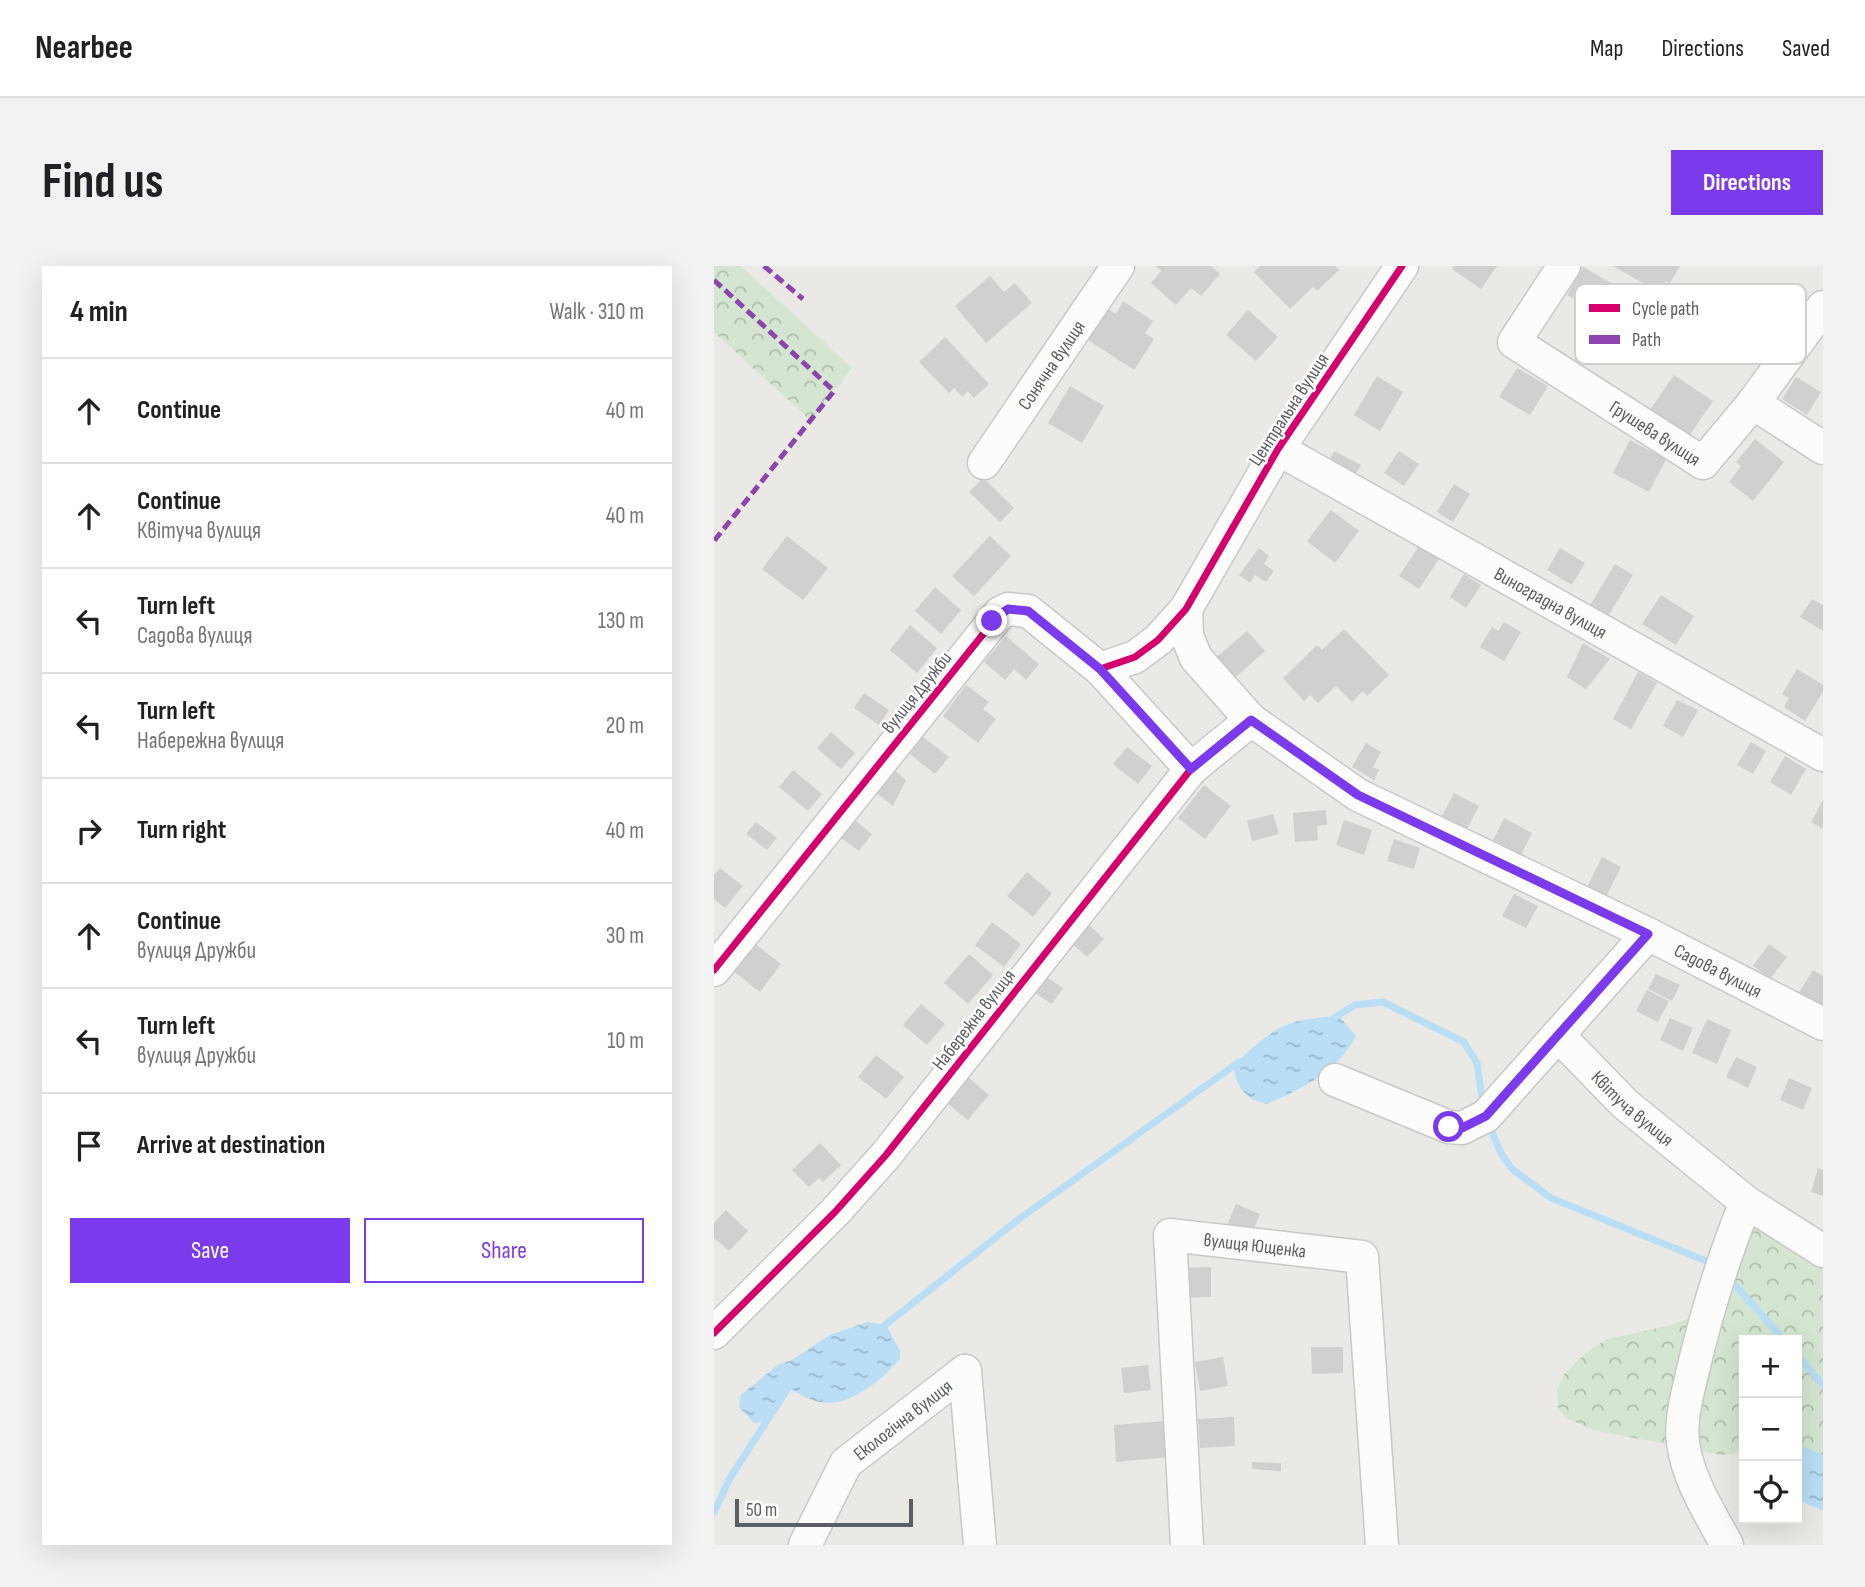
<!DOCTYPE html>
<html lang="en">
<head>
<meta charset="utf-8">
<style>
  :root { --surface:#fff; --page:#f2f2f2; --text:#202124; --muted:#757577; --line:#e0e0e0; --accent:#7c3aed }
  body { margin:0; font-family:"Sofia Sans Condensed",sans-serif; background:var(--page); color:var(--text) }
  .controls { position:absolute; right:21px; bottom:21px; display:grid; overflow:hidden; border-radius:0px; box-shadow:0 7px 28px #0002 }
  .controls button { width:63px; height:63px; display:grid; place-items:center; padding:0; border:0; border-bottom:2px solid var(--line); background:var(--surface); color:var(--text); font:35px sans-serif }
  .scale { position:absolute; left:21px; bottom:18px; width:178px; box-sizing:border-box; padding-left:7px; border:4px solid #5b5f63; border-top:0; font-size:19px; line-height:24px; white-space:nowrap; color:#5b5f63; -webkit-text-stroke:5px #fff; paint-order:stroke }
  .stop { position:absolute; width:21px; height:21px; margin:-16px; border:5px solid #7c3aed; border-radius:50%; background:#fff }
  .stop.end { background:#7c3aed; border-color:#fff; box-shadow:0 2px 7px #0008 }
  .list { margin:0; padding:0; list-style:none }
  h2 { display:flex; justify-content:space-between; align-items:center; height:91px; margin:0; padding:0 28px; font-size:30px }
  h2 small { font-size:23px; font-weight:400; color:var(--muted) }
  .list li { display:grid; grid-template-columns:46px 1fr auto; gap:21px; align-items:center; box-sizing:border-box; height:105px; padding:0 28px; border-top:2px solid var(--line) }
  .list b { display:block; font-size:26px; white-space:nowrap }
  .list p { margin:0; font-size:23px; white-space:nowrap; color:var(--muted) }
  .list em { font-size:23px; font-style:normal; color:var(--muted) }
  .actions { display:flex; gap:14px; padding:21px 28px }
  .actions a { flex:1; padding:16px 0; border:2px solid var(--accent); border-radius:0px; text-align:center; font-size:24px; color:var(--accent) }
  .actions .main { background:var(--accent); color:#fff }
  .icon { flex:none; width:38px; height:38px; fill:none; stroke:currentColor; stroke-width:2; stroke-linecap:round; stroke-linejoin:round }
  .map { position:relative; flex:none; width:1109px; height:1279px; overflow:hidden; border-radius:0px }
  header { display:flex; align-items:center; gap:42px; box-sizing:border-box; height:98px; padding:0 35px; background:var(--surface); border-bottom:2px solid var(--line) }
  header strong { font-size:33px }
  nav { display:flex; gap:38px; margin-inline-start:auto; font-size:24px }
  .intro { display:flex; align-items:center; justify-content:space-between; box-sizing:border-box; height:168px; padding:0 42px }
  h1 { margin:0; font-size:49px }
  .button { padding:18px 32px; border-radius:0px; background:var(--accent); color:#fff; font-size:24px; font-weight:700 }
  main { display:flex; gap:42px; padding:0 42px }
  aside { flex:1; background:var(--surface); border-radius:0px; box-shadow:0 7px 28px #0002 }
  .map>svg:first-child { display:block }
  .forest { fill:url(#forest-crowns) }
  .water { fill:url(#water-ripples) }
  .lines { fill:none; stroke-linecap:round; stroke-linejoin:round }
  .stream { stroke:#b9def5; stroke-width:7 }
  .building { fill:#d1d0ce }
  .minor-casing { stroke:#c7c8c7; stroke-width:35 }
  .minor { stroke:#fcfcfb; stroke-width:32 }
  .quiet { stroke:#8e44ad; stroke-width:5; stroke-dasharray:10 5; stroke-linecap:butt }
  .cycleway-casing { stroke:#fff; stroke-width:11 }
  .cycleway { stroke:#d6006c; stroke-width:7 }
  .route { stroke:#7c3aed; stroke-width:9 }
  .labels { text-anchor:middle; stroke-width:5; stroke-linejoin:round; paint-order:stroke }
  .street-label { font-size:19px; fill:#5b5f63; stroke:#fff }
  .key { fill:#fff; stroke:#cecfd0; stroke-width:2 }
  .key-label { font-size:19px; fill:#5b5f63 }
</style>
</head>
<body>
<header>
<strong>Nearbee</strong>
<nav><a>Map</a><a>Directions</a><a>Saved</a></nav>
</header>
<div class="intro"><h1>Find us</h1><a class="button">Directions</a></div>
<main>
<aside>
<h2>4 min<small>Walk · 310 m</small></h2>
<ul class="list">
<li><svg class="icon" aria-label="ahead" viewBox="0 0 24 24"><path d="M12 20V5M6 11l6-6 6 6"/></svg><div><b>Continue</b></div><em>40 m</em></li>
<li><svg class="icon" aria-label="ahead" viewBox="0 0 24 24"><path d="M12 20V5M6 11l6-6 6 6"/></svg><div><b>Continue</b><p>Квітуча вулиця</p></div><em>40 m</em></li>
<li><svg class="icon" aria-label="left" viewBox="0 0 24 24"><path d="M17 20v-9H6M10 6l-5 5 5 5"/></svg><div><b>Turn left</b><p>Садова вулиця</p></div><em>130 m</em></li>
<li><svg class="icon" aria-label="left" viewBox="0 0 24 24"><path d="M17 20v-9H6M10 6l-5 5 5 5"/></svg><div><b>Turn left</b><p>Набережна вулиця</p></div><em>20 m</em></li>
<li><svg class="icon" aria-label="right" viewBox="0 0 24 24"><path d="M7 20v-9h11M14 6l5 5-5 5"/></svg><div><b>Turn right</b></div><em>40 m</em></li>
<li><svg class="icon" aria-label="ahead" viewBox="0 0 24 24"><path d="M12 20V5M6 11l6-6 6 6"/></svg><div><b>Continue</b><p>вулиця Дружби</p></div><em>30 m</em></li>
<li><svg class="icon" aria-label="left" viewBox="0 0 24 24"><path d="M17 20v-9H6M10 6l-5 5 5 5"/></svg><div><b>Turn left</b><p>вулиця Дружби</p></div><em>10 m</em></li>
<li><svg class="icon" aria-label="arrive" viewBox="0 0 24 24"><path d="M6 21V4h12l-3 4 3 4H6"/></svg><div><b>Arrive at destination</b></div></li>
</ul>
<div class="actions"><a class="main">Save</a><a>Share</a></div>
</aside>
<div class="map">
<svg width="1109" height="1279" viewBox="0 0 1109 1279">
  <defs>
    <pattern id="forest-crowns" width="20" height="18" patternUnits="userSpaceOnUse" patternTransform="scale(1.75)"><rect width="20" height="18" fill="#d4e6d1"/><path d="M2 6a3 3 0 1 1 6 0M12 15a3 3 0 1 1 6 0" fill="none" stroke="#afbead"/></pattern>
    <pattern id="water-ripples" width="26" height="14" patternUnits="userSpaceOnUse" patternTransform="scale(1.75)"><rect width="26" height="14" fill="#b9def5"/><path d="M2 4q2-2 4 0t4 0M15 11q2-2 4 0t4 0" fill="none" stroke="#99b7ca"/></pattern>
  </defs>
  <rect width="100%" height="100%" fill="#ebe9e5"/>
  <!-- forest -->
  <g class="forest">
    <path d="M0,0h27l111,102 -41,53 -97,-89z"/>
    <path d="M1032,936l77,49v204l-26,-12v-103h-53v112l-22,3 -129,-25 -27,-12 -8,-11 -1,-17 7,-16 24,-23 19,-12 65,-14 18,-7 29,-52z"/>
  </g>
  <!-- water -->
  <g class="water">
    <path d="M625,750l17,20c-18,35 -54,53 -89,68 -23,-5 -30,-17 -34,-39 44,-38 47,-45 106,-49z"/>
    <path d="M153,1056l19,3 14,26v8c-18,21 -51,49 -81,43 -11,-3 -21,-9 -31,-13l-21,32 -13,2 -15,-16 2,-12 38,-31 11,-3 40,-26z"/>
    <path d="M1083,1177l26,12v56l-26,-12z"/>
  </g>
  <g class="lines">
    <!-- stream -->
    <g class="stream">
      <path d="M618,753l23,-14 28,-3 81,40 13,21 6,42"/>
      <path d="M774,857l13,30 11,16 39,29 165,67"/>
      <path d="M1015,1012l55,62"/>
      <path d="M165,1064l140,-111 220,-157"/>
      <path d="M1083,1089l26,30"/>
      <path d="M0,1246l16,-34 58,-90 7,-4"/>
    </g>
  </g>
  <!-- building -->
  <g class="building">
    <path d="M442,0h55l9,8 -19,22 -10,-8 -15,17 -25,-22 10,-12z"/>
    <path d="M546,0h75l4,4 -22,21 -4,-4 -23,22 -36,-37z"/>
    <path d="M740,0h43l-16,23 -29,-20z"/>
    <path d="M899,0h67l-10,17 -4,-2 -7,11z"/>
    <path d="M869,1l37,21 -16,28 -37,-21z"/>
    <path d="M276,10l14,16 11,-9 17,20 -46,40 -31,-37z"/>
    <path d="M409,35l30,20 -8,12 9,6 -20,31 -46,-30 20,-31 8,5z"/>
    <path d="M534,44l30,27 -22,24 -30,-26z"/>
    <path d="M231,71l44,47 -15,14 -6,-7 -6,6 -8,-9 -5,5 -30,-31z"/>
    <path d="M803,102l31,18 -18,29 -31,-18z"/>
    <path d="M960,109l39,26 -26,38 -39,-26z"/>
    <path d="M663,110l26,16 -23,39 -26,-16z"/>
    <path d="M1082,111l25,15 -14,23 -25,-16z"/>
    <path d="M356,120l34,20 -22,37 -34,-20z"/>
    <path d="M1041,173l29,23 -31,39 -24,-19 12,-16 -5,-4z"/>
    <path d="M916,174l36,19 -17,33 -36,-19z"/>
    <path d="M620,185l27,14 -10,17 -26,-14z"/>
    <path d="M685,185l20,13 -15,22 -20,-13z"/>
    <path d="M269,212l31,30 -14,14 -31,-30z"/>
    <path d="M740,218l16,10 -17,28 -16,-10z"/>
    <path d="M617,244l28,21 -24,32 -28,-22z"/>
    <path d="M73,270l41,32 -25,32 -41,-31z"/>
    <path d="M276,270l21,20 -37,40 -22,-20z"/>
    <path d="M705,280l20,13 -20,30 -20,-13z"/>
    <path d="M545,282l10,8 -5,8 10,7 -8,11 -11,-7 -5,8 -11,-8z"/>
    <path d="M846,282l25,15 -13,22 -25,-15z"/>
    <path d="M901,298l18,11 -26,43 -18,-11z"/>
    <path d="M750,308l17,11 -15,23 -16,-11z"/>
    <path d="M221,321l26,23 -20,24 -26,-23z"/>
    <path d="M947,329l33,21 -18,29 -34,-21z"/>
    <path d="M1098,333l11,6v26l-23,-14z"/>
    <path d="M790,356l17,10 -17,29 -24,-14 12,-20 6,4z"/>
    <path d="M196,359l27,23 -20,25 -27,-23z"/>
    <path d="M630,363l45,46 -22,21 -4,-5 -11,11 -16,-16 -18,17 -8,-8 -6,6 -21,-23 34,-33 5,5z"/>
    <path d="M533,365l18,20 -34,30 -18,-21z"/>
    <path d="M292,370l33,28 -13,16 -12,-11 -9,11 -21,-18z"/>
    <path d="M869,377l27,16 -24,30 -19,-12z"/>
    <path d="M1083,403l26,16v7l-18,29 -21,-14 5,-9 -7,-4z"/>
    <path d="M924,406l19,11 -26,46 -18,-10z"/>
    <path d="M252,419l23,17 -6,7 13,10 -18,24 -35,-27z"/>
    <path d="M150,427l25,17 -10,15 -25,-17z"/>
    <path d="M963,434l21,10 -15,27 -20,-11z"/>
    <path d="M117,466l24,21 -14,16 -24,-21z"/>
    <path d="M209,471l26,20 -14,17 -25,-20z"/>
    <path d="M1037,476l15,9 -13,23 -16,-9z"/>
    <path d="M652,477l15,9 -8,15 6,3 -5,10 -22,-13z"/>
    <path d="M413,481l25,19 -14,18 -25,-20z"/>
    <path d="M1071,490l21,13 -15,26 -21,-13z"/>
    <path d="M79,504l29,24 -14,17 -29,-24z"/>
    <path d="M181,505l11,9 -13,26 -19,-15 11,-14 4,3z"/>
    <path d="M490,519l27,21 -26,33 -27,-21z"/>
    <path d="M740,527l25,13 -15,29 -25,-13z"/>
    <path d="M1109,534v29l-12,-7z"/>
    <path d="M612,544l1,15 -10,1 1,14 -23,2 -2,-29z"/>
    <path d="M559,548l6,20 -27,7 -5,-20z"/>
    <path d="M137,551l21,17 -13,17 -22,-16z"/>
    <path d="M790,552l28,15 -11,22 -28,-15z"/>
    <path d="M630,554l28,10 -8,25 -28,-10z"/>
    <path d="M42,556l21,16 -10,12 -21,-16z"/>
    <path d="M680,573l26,9 -6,21 -27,-8z"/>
    <path d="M888,591l19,10 -16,32 -19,-10z"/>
    <path d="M6,602l23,18 -18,22 -11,-9v-24z"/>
    <path d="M313,606l25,21 -19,24 -26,-21z"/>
    <path d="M800,628l24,12 -12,22 -24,-12z"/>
    <path d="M371,655l19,18 -17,18 -20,-18z"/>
    <path d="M278,656l29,22 -17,23 -29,-22z"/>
    <path d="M40,677l27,21 -21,28 -27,-21z"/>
    <path d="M1055,678l18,13 -17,22 -17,-13z"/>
    <path d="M255,688l24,21 -25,29 -24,-21z"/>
    <path d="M1099,704l10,6v36l-26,-16z"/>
    <path d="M942,708l24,11 -8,16 -24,-12z"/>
    <path d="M329,709l20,13 -11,16 -20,-13z"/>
    <path d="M933,724l22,11 -11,21 -22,-11z"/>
    <path d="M207,738l24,20 -18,21 -24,-20z"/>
    <path d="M956,752l23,10 -10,23 -23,-11z"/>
    <path d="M993,753l24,11 -14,34 -25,-11z"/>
    <path d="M162,789l28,22 -18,22 -28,-22z"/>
    <path d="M1022,791l21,10 -9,21 -22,-11z"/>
    <path d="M254,811l21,18 -21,25 -21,-17z"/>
    <path d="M1075,812l23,10 -9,22 -23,-10z"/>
    <path d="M106,877l21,22 -18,17 -4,-4 -10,9 -17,-17z"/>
    <path d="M1104,902l5,2v26l-12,-4z"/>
    <path d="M522,938l24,10 -12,29 -24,-10z"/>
    <path d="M12,944l22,21 -19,20 -15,-13v-15z"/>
    <path d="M497,1001v30l-32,1 -1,-30z"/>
    <path d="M597,1081h32v26l-31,1z"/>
    <path d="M509,1091l5,29 -28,5 -5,-29z"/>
    <path d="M434,1099l3,25 -27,3 -3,-25z"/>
    <path d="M520,1151l1,29 -35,2 -2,-29z"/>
    <path d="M453,1155l3,36 -54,5 -2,-37z"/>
    <path d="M538,1196l29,1v8l-29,-2z"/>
  </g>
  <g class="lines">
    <defs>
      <g id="minor">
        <path id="s1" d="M850,0l-50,76 189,121 50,-60 70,-96"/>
        <path d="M1039,137l70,45"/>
        <path id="s2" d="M564,183l545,306"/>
        <path id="s3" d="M270,197l134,-197"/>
        <path id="s4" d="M472,343l1,27 9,22 55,62 107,75 290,139 175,90"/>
        <path d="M386,403l91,100"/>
        <path id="s5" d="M934,668l-90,101 67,69 121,98 77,49"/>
        <path d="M0,704l286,-357 8,-4 20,2 72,58 35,-12 23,-17 28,-31 92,-160 124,-183"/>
        <path d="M621,814l114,47 13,1 24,-12 72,-81"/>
        <path d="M0,1067l121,-121 51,-57 305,-386 60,-49"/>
        <path d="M251,1105l15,174"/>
        <path id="s6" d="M91,1279l41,-82 119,-92"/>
        <path id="s7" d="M473,1279l-17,-310 192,22 20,288"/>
        <path d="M1013,1279c-17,-32 -39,-65 -44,-102 -3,-22 4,-47 9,-69 14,-60 31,-116 54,-172"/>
      </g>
    </defs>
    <!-- minor casing -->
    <use href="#minor" class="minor-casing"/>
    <!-- minor -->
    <use href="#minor" class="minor"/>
    <!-- quiet -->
    <g class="quiet">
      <path d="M50,0l39,33"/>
      <path d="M0,14l120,111 -120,150"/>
    </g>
    <defs>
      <g id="cycleway">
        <path d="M0,704l286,-357 8,-4 20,2 72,58 35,-12 23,-17 28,-31 92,-160 124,-183"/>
        <path d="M0,1067l121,-121 51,-57 305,-386 60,-49"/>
      </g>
    </defs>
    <!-- cycleway casing -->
    <use href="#cycleway" class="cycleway-casing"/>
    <!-- cycleway -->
    <use href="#cycleway" class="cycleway"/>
  </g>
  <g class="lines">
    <!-- route -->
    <path class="route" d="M278,355l16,-12 20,2 72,58 91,100 60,-49 107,75 290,139 -162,182 -24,12 -13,-1"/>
  </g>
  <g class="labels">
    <!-- street labels -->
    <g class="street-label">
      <text dy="7" stroke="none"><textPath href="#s3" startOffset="119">Сонячна вулиця</textPath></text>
      <text transform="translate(574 143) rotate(-57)" y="7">Центральна вулиця</text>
      <text dy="7" stroke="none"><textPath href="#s1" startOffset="259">Грушева вулиця</textPath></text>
      <text dy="7" stroke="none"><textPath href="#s2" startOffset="313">Виноградна вулиця</textPath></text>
      <text transform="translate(202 426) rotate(-51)" y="7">вулиця Дружби</text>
      <text dy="7" stroke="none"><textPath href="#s4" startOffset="665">Садова вулиця</textPath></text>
      <text transform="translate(259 753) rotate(-52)" y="7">Набережна вулиця</text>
      <text dy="7" stroke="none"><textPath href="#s5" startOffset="240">Квітуча вулиця</textPath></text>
      <text dy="7" stroke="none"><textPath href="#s7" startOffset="396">вулиця Ющенка</textPath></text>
      <text dy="7" stroke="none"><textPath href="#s6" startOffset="163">Екологічна вулиця</textPath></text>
    </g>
  </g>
  <!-- legend -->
  <rect x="861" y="18" width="231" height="80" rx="10" class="key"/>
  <rect x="875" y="38" width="31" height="8" fill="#d6006c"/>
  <rect x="875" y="69" width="31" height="9" fill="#8e44ad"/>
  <g class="key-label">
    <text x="918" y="49">Cycle path</text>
    <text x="918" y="80">Path</text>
  </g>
</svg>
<div class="controls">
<button>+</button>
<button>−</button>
<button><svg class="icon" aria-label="locate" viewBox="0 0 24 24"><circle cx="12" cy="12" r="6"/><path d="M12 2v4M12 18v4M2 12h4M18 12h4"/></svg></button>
</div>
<div class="scale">50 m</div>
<div class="stop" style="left:735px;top:861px"></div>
<div class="stop end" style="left:278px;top:355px"></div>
</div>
</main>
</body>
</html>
